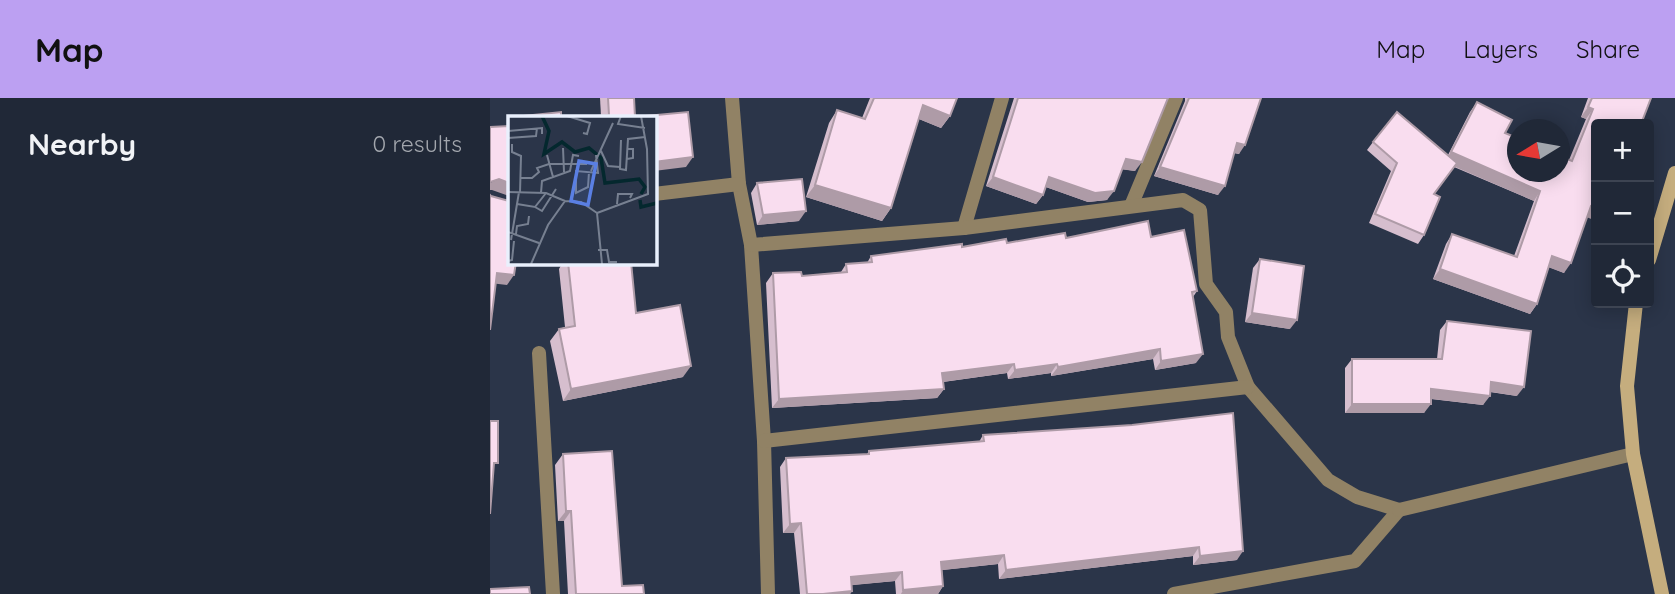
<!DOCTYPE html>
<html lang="en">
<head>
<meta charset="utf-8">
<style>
  :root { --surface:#202837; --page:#2d3442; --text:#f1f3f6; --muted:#a2a6ad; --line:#3d4452; --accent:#bca0f2 }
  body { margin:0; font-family:Quicksand,sans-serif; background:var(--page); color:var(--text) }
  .controls { position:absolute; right:21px; top:21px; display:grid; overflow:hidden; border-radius:7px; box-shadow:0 4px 18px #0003 }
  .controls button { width:63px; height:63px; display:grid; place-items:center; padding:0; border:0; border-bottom:2px solid var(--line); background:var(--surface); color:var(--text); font:35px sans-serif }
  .compass { position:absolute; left:1017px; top:21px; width:63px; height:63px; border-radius:50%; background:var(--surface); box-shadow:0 4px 18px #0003; rotate:259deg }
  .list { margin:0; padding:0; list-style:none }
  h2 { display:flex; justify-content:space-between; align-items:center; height:91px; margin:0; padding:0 28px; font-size:30px }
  h2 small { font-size:23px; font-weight:400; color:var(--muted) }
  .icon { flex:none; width:38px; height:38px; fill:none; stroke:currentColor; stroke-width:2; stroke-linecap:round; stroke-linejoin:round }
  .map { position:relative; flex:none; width:1185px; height:496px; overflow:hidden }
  header { display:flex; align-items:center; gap:42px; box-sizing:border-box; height:98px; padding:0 35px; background:var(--accent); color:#111 }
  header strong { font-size:33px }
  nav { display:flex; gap:38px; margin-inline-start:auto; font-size:24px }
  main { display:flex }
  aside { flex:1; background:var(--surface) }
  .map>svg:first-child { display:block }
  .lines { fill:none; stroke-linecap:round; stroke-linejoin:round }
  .street { stroke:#918265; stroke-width:14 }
  .secondary { stroke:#c5ad7e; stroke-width:14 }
  .wall { fill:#d6bece }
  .shaded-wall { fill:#ae9ba7 }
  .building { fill:#f9ddef; stroke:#ae9ba7; stroke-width:2 }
  .inset-river { fill:none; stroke:#04282e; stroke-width:3.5 }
  .inset-road { fill:none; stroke:#778091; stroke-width:2 }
  .view { fill:#5a7fe3; fill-opacity:0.15; stroke:#5a7fe3; stroke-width:3.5 }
  .inset-edge { fill:none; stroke:#e9f0fd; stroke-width:3.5 }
</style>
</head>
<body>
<header>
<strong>Map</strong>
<nav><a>Map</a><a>Layers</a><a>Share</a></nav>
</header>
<main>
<aside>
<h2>Nearby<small>0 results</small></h2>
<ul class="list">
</ul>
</aside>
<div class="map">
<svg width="1185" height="496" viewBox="0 0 1185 496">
  <rect width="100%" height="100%" fill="#2b3549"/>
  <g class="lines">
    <!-- street -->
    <g class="street">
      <path d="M242,0l7,86 12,61 13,196 4,153"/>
      <path d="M164,96l85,-10"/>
      <path d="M641,108l45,-108"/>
      <path d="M474,130l38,-130"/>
      <path d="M261,147l213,-17 219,-28 17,10 6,74 20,28 2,25 20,50 80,93 29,17 42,13 -44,51 -181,33"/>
      <path d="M49,255l14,241"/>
      <path d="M274,343l484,-54"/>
      <path d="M909,412l234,-56"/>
    </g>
    <!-- secondary -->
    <g class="secondary">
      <path d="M1159,162l26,-87"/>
      <path d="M1146,205l-9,83 6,68 29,140"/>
    </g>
  </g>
  <!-- wall -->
  <g class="wall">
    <path d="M110,0h34l1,19 -34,-1z"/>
    <path d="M380,0h87l-7,18 -9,12 -22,-9 -28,89 -9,13 -76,-24 23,-74 8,-13 25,8z"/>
    <path d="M524,0h154l-33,73 -13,-2 -15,31 -19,2 -42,-15 -3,8 -7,9 -50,-18z"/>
    <path d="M695,0h76l-22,56 -5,-1 -16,42 -64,-19 31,-75z"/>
    <path d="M1098,0h63l-55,26 -9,93 -23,56 -15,-6 -12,37 -7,10 -97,-35 13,-35 6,-10 62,22 20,-55 -80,-34 -20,27 -10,41 -6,9 -49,-21 22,-52 -24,-21 6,-8 75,13 22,-43 7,-10 28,31 64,27 17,-41 -5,-2z"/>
    <path d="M267,85l42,38 -42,4 -6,-32z"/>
    <path d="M661,139l46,54 -4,6 3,66 -41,7 -2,-11 -102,17v-3l-43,6 -1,-6 -64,9 1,7 -7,9 -165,10 -6,-125 7,-10 29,3 39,-4 5,-8 21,-1 4,-7 91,-9 104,-9z"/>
    <path d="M770,161l30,70 -45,-7 8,-54z"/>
    <path d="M73,164h68l5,51 47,64 -120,24 -13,-60 9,-12 6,-2 -6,-58z"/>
    <path d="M957,223l70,75 -27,-4 -7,13 -52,-6 -7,14h-79v-45l7,-9h85l3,-29z"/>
    <path d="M493,337l254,125 -44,5v-9l-194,23 -1,-15 -56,6 1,16 -5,8h-42l-1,-13 -44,4 1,6 -2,3h-50l-6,-61h-11l-3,-66 6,-9 81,-4 2,-3 110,-9z"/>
    <path d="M73,356l59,132 22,8h-76l-4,-73h-6l-3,-56z"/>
  </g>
  <!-- shaded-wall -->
  <g class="shaded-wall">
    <path d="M433,7l27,11 -9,12 -27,-11z"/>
    <path d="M1098,9l5,2 -7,10 -5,-2z"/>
    <path d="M747,45l8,2 -6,9 -9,-2z"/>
    <path d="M961,54l89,39 -6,10 -90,-39z"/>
    <path d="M203,59l-7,10 -32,4v-9z"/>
    <path d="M636,61l16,3 -7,9 -16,-2z"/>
    <path d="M670,69l65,19 -7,9 -64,-19z"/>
    <path d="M503,79l50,18 -7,9 -50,-18z"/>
    <path d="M559,79l65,14 -7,9 -19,2 -45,-16z"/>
    <path d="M9,81l10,4v13l-17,-6h-2v-7z"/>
    <path d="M325,87l76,23 -9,13 -76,-24z"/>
    <path d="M1101,108l5,2v13l-12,-5z"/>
    <path d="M316,113l-7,10 -42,4 6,-10z"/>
    <path d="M1062,158l19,7 -7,10 -19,-7z"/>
    <path d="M950,171l97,35 -7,10 -97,-35z"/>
    <path d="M7,175l17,2 -7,10 -17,-2z"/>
    <path d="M762,215l45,7 -7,9 -45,-7z"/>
    <path d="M670,251l-7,10 -102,17 7,-9z"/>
    <path d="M713,256l-7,9 -41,7 6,-9z"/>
    <path d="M524,266l-7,9 -72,10 7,-10z"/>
    <path d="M567,266l-6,9 -43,6 7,-9z"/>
    <path d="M201,268l-8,11 -120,24 8,-12z"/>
    <path d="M1001,284l33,5 -7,9 -32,-5z"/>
    <path d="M454,291l-7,9 -165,10 7,-9z"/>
    <path d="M941,291l59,7 -7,9 -59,-7z"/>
    <path d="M862,306h79l-7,9h-79z"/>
    <path d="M76,413h5l-7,10h-6z"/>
    <path d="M311,425l-7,10h-11l7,-9z"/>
    <path d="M709,449l-6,9 -194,23 7,-9z"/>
    <path d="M753,453l-6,9 -44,5 7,-9z"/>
    <path d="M514,457l-6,9 -64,7 7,-9z"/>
    <path d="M412,474l-7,9 -51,5 7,-9z"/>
    <path d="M453,488l-5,8h-37l2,-4z"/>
    <path d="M362,493l-2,3h-27z"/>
  </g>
  <!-- building -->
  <g class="building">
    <path d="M118,0h26l1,19h-51l25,-2z"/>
    <path d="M384,0h83l-7,18 -27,-11 -32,103 -76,-23 22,-75 28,9z"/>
    <path d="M528,0h150l-26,64 -16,-3 -12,32 -19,2 -46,-16 -6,18 -50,-18z"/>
    <path d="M699,0h72l-16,47 -8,-2 -12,43 -65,-19z"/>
    <path d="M1102,0h59l-10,26h-45v84l-5,-2 -20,57 -19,-7 -15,48 -97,-35 12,-35 65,23 23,-66 -89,-39 26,-50 35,18 -7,13 12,5v34h42v-16l13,5 21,-52 -5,-2z"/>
    <path d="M71,14v5h-37l-1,-1z"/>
    <path d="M198,14l5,45 -39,5v-45h-19z"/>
    <path d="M907,14l60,51 -23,31 6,3 -16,38 -49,-21 22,-51 -24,-21z"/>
    <path d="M19,28v57l-10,-4 -9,3v2v-57z"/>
    <path d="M312,81l4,32 -43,4 -6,-32z"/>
    <path d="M0,97l1,1 18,5v61h7l-2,13 -17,-2 -7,57z"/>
    <path d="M658,123l3,16 33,-7 13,61 -5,1 11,62 -42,7 -1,-12 -102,18 -1,-3 -42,6 -1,-6 -72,9 2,16 -165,10 -6,-126 28,-1 1,4 45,-4 -1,-8 26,-2 -1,-6 91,-12v3l44,-8 1,4 58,-10 1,5z"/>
    <path d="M770,161l44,7 -7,54 -45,-7z"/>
    <path d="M78,164h63l5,51 44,-8 11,61 -120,23 -12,-60 16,-3z"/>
    <path d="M957,223l84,10 -7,56 -33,-5 -1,14 -59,-7v15h-79v-45h90z"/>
    <path d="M743,315l10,138 -43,5 -1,-9 -193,23 -2,-15 -63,7 2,24 -40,4 -1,-18 -51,5 1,14 -29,3h-16l-6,-71 -11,1 -4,-66 83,-4v-3l115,-10 -1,-6 149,-10z"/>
    <path d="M0,323h8v42h-4l-4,51z"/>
    <path d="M122,353l10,135 21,-1 1,9h-68l-5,-83h-5l-3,-57z"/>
    <path d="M39,489l1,7h-40v-5z"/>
  </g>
  <!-- overview -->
  <g transform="translate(18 18)">
    <rect width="149" height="149" fill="#2b3549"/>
    <path class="inset-river" d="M34,0l7,15 -5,23 18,-12 13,10 14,-4 12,10 4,25 34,-4 6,8 -4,7M132,84l1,7 16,-4"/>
    <path class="inset-road" d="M59,0l23,7 -3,11 -4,-1M113,0l-3,8 27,4M0,15l34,-3v6M0,22l28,-2 1,-8M113,24l-1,29 6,1 2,-31 17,-2M4,28v8l9,4 -1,37M55,32l1,24M93,35l7,15 12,1M39,39l6,22M119,43l6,-1v-9h-6M83,55l22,-48M81,56l-1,15 -12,6v-22l22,2 -2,-18M13,62h11l7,-6 -2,-4 12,-4h38M0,76l38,1 19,8M33,77l1,-12 28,-10 3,-16 6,1M9,88l18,3 11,-14M109,88l1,-10h14l-2,4M27,91l7,4 14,-22M89,97l51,-19 -1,-45 -6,-33M89,97l5,51M0,116l31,11M8,118l1,-8 11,-2 1,-8M3,124l8,-48M90,134h9l2,12h8M0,145l4,-1 2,-19M23,148l17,-39 17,-24 16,1 16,11"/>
    <path class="view" d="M71,45l17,3 -8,41 -17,-4z"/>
    <rect width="149" height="149" class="inset-edge"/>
  </g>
</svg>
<div class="controls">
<button>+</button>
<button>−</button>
<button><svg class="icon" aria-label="locate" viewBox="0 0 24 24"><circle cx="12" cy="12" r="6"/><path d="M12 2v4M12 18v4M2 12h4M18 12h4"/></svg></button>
</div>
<svg class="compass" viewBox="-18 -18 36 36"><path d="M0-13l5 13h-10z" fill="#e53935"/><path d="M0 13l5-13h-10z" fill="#a2a6ad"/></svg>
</div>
</main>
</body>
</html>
